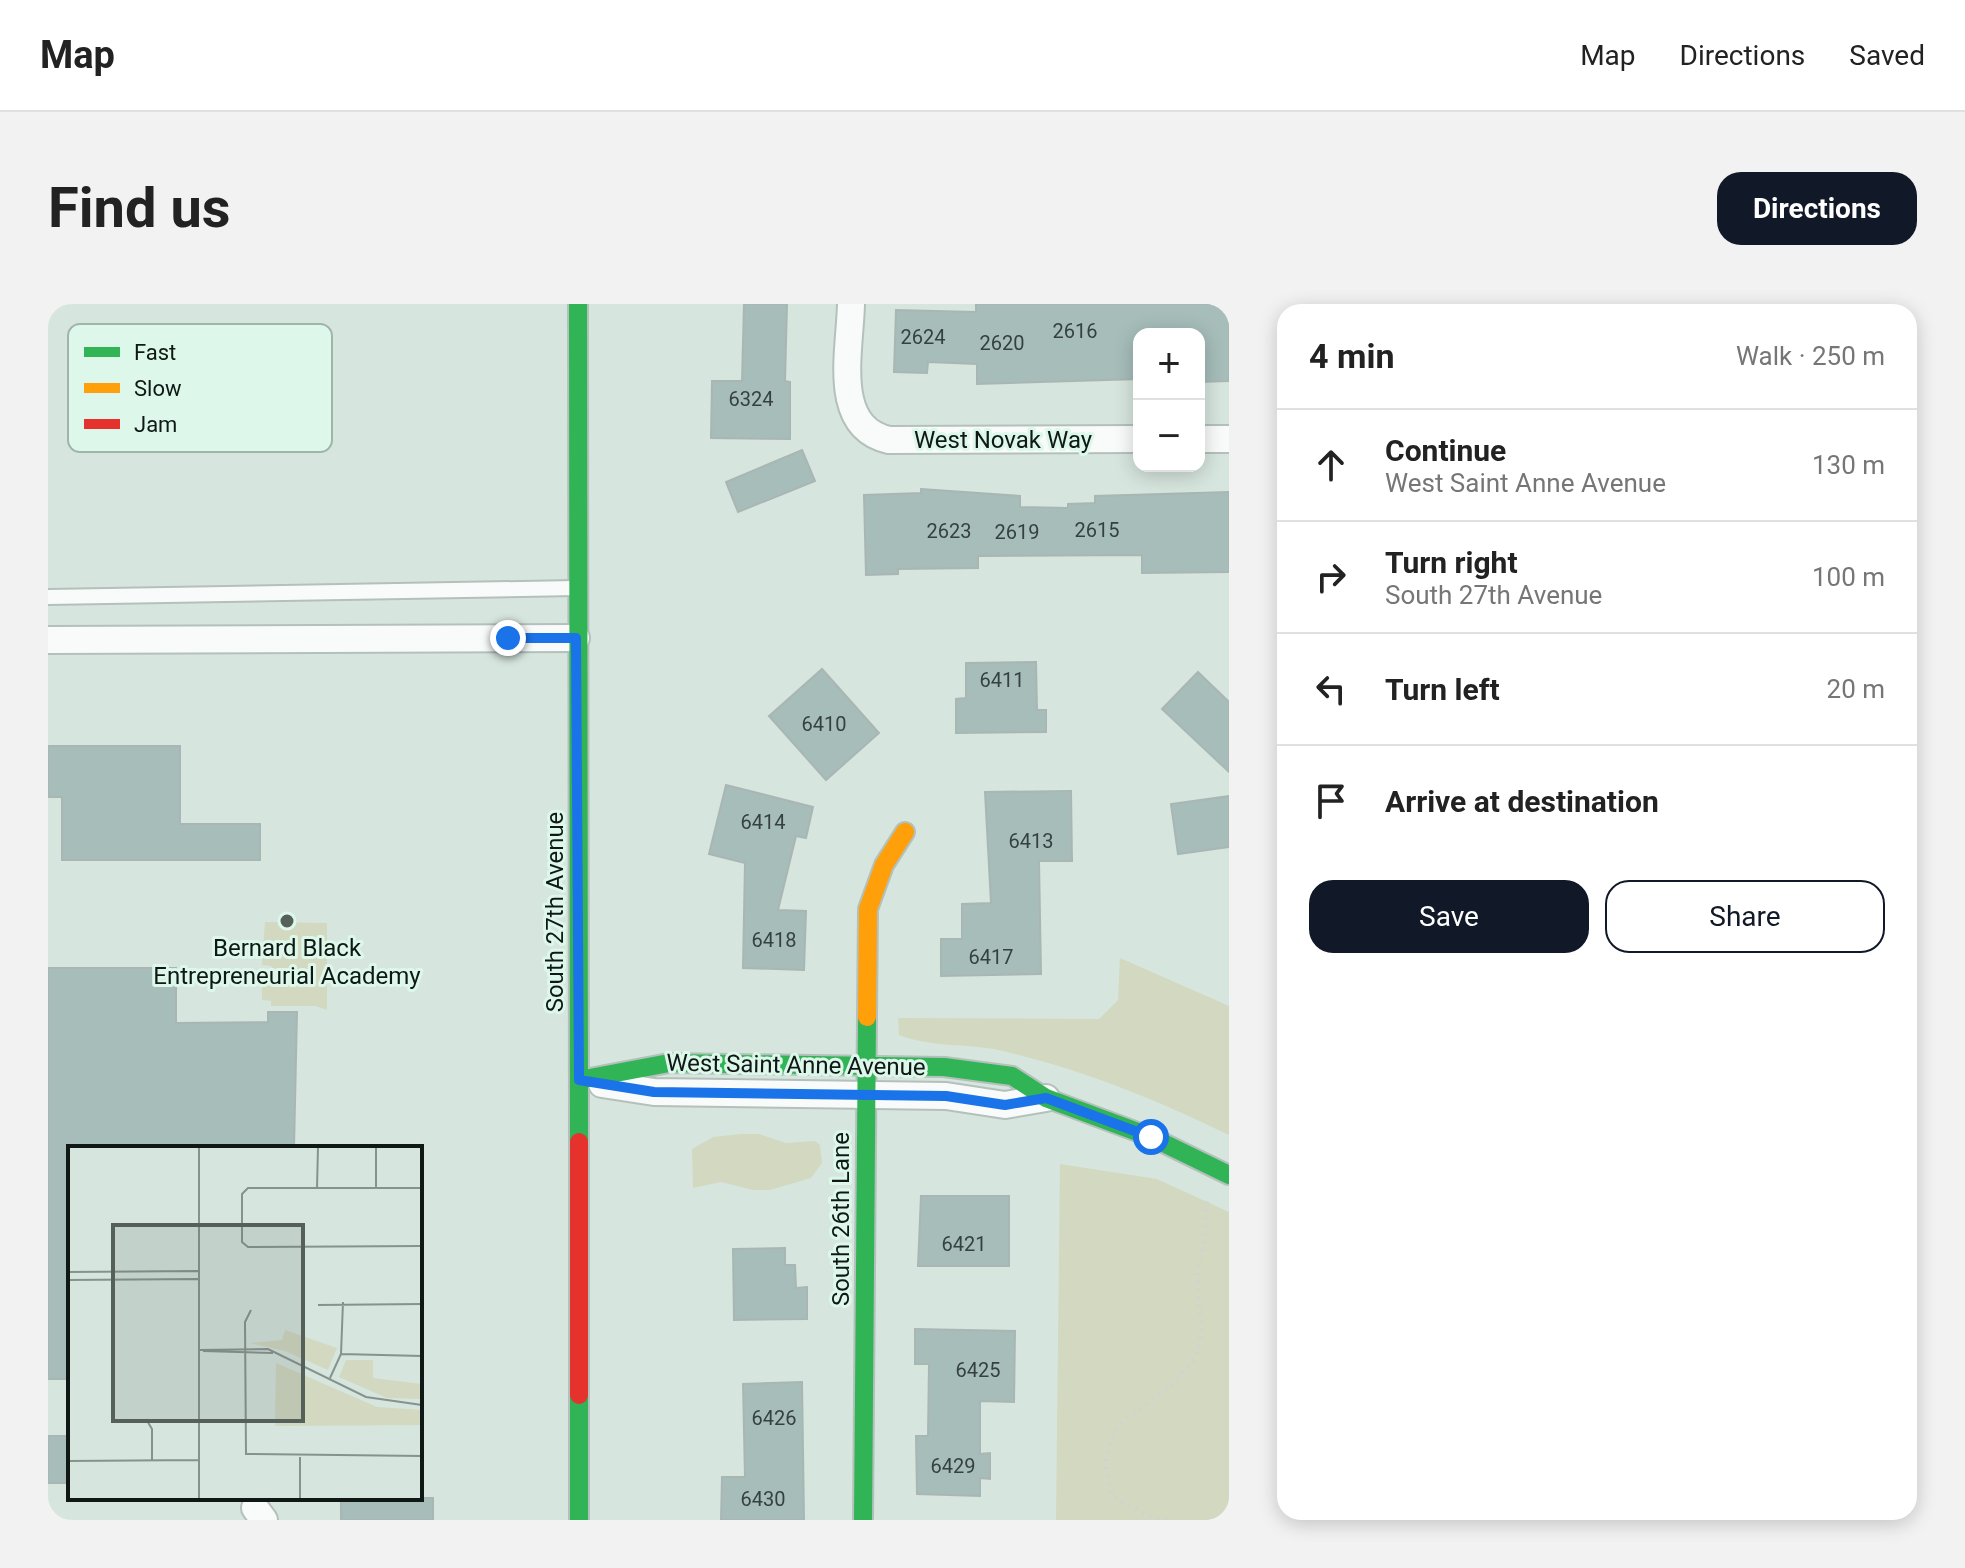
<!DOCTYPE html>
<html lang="en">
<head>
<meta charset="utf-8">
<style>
  :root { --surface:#fff; --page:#f2f2f2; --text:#222; --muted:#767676; --line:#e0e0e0; --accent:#111827 }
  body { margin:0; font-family:Roboto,sans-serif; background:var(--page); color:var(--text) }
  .controls { position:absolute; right:24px; top:24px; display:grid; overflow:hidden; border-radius:16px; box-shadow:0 4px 20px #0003 }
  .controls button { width:72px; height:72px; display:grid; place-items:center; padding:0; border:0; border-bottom:2px solid var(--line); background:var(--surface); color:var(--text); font:40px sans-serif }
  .stop { position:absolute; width:24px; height:24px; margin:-18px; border:6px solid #1a73e8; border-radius:50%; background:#fff }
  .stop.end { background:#1a73e8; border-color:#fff; box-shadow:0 2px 8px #0008 }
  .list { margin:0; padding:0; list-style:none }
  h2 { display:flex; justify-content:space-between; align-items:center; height:104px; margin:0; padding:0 32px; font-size:34px }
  h2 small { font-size:26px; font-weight:400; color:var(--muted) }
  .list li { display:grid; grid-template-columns:52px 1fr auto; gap:24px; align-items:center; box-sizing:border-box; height:112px; padding:0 32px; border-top:2px solid var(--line) }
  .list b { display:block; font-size:30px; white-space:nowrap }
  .list p { margin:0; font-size:26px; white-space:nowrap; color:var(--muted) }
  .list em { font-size:26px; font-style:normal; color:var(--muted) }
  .actions { display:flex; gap:16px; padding:24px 32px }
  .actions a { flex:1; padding:18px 0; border:2px solid var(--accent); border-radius:24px; text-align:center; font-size:28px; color:var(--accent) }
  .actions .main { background:var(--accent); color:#fff }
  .icon { flex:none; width:44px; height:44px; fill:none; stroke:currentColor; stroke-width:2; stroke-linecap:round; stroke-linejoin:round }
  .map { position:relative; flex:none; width:1181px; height:1216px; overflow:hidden; border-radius:24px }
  header { display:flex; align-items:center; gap:48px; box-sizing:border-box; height:112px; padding:0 40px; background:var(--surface); border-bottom:2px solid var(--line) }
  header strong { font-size:38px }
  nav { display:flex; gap:44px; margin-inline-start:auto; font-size:28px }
  .intro { display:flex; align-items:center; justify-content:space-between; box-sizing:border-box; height:192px; padding:0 48px }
  h1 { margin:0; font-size:56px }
  .button { padding:20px 36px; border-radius:24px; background:var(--accent); color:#fff; font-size:28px; font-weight:700 }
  main { display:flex; gap:48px; padding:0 48px }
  aside { flex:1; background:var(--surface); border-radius:24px; box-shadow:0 4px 20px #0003 }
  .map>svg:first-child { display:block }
  .green { fill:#d2d9c0 }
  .building { fill:#a6bdba; stroke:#aab6b3; stroke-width:2 }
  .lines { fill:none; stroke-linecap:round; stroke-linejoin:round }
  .lane-casing { stroke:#b4c0bb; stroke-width:18 }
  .street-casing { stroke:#b4c0bb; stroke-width:30 }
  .fast-casing { stroke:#b4c0bb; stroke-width:22 }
  .slow-casing { stroke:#b4c0bb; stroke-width:22 }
  .jam-casing { stroke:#b4c0bb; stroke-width:22 }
  .path { stroke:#cfd3d1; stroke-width:5; stroke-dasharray:2 6; stroke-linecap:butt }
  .lane { stroke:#f9fbfa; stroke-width:14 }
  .street { stroke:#f9fbfa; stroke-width:26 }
  .fast { stroke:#30b455; stroke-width:18 }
  .slow { stroke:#ff9f0a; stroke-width:18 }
  .jam { stroke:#e5322d; stroke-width:18 }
  .route { stroke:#1a73e8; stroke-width:10 }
  .poi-dot { fill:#55605b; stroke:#ddf8eb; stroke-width:3 }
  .labels { text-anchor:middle; stroke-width:6; stroke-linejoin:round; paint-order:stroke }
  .number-label { font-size:20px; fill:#35413e }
  .street-label { font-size:24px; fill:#0f1814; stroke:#ddf8eb }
  .poi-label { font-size:24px; fill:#0f1814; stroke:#ddf8eb }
  .inset-road { fill:none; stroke:#86938d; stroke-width:2 }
  .view { fill:#55605b; fill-opacity:0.15; stroke:#55605b; stroke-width:4 }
  .inset-edge { fill:none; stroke:#0f1814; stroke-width:4 }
  .key { fill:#ddf8eb; stroke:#9fb5aa; stroke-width:2 }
  .key-label { font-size:22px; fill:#0f1814 }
</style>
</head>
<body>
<header>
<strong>Map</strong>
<nav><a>Map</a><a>Directions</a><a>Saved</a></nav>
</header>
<div class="intro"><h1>Find us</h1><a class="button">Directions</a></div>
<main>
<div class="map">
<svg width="1181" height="1216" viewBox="0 0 1181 1216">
  <rect width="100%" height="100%" fill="#d6e5de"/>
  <!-- green -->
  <g class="green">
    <path d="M217,618l62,1v87l-11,-4h-45v-5l-9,-1v-21l10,-1 3,-5 -4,-7 -9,-1z"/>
    <path d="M1072,654l109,48v129c-74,-36 -145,-65 -226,-84 -33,-8 -72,-3 -104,-16l-1,-17 201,1 19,-19z"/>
    <path d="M693,830h18l27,9 29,-2 5,4 2,18 -11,15 -41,12h-17l-32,-8 -28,6 -1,-39 21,-12z"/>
    <path d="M1012,860l97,15 72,33v308h-173z"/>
  </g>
  <!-- building -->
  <g class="building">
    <path d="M696,0h43l-2,77 5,1v57l-79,-1 1,-57h30z"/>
    <path d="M928,0h253v77l-30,1v-48h-60v45l-162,5v-20l-49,-2 -1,11 -33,-1 2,-62 80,2z"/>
    <path d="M754,146l13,31 -77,31 -12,-30z"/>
    <path d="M873,185l99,7v11l48,1v-4l27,-1v-7l134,-4v80l-87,1v-18l-164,1v12l-80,1v5l-32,1 -2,-80 57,-2z"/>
    <path d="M988,358l1,48h9v22l-90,1v-34l10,-1v-35z"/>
    <path d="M774,365l57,64 -53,47 -57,-64z"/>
    <path d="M1150,368l31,30v70l-67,-63z"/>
    <path d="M0,442h132v78h80v36h-198v-63h-14z"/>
    <path d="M678,481l87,22 -7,31 -10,-2 -18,74 28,1 -2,59 -61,-2 2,-105 -36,-9z"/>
    <path d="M1023,487l1,70h-33l2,113 -100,2v-37h21v-35l29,-1 -6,-111z"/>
    <path d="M1181,492v51l-51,7 -7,-50z"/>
    <path d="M0,664h128v55l92,-1v-10h29l-3,136h-224v231h-22z"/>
    <path d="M873,892h88v70h-91z"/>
    <path d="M737,944v17h10l1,23 11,-1v32l-73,1 -1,-71z"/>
    <path d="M867,1025l100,2 -1,71 -34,-1v53l10,-1v26l-10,-1v18l-63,-2 -1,-58h12l1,-72h-14z"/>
    <path d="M754,1078l2,138h-83l1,-43h23l-2,-93z"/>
    <rect x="0" y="1132" width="22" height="47"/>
    <rect x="293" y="1194" width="92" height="22"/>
  </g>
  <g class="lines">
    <defs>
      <path id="lane" d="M0,293l528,-9"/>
      <g id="street">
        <path d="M803,0c-1,47 -20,123 38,136l250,-1"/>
        <path d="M1151,135h30"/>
        <path d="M0,336l528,-2"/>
        <path d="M554,780l52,8 292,4 59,9 41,-7"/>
        <path d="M207,1204l9,12"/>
      </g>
      <g id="fast">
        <path d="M530,0l1,838"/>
        <path d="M531,776l90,-17 275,4 68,9 34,22 105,39 78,38"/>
        <path d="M531,1091v125"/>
        <path d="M815,1216l4,-503"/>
      </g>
      <path id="slow" d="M819,713l1,-108 16,-44 21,-33"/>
      <path id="jam" d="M531,838v253"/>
    </defs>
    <!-- lane casing -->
    <use href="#lane" class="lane-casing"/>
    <!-- street casing -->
    <use href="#street" class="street-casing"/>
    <!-- fast casing -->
    <use href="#fast" class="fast-casing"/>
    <!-- slow casing -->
    <use href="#slow" class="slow-casing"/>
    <!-- jam casing -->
    <use href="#jam" class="jam-casing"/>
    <!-- path -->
    <path class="path" d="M1119,1216l-20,-4 -34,-19c-30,-90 54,-83 84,-145 9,-20 0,-52 0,-74 0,-12 6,-24 7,-36 2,-14 2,-29 3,-43"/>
    <!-- lane -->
    <use href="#lane" class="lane"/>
    <!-- street -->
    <use href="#street" class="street"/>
    <!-- fast -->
    <use href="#fast" class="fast"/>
    <!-- slow -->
    <use href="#slow" class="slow"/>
    <!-- jam -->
    <use href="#jam" class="jam"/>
  </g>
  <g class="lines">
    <!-- route -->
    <path class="route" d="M460,334h68l3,442 75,12 292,4 59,9 41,-7 105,39"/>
  </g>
  <!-- markers -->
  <circle class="poi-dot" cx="239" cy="617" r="8"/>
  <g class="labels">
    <!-- number labels -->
    <g class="number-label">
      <text x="1027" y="34">2616</text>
      <text x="875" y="40">2624</text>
      <text x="954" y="46">2620</text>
      <text x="703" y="102">6324</text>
      <text x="1049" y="233">2615</text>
      <text x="901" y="234">2623</text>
      <text x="969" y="235">2619</text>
      <text x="954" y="383">6411</text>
      <text x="776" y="427">6410</text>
      <text x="715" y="525">6414</text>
      <text x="983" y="544">6413</text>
      <text x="726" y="643">6418</text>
      <text x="943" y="660">6417</text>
      <text x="916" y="947">6421</text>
      <text x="930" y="1073">6425</text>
      <text x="726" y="1121">6426</text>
      <text x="905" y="1169">6429</text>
      <text x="715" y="1202">6430</text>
    </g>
    <!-- street labels -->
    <g class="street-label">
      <text x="955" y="144">West Novak Way</text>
      <text transform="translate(507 608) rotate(-90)" y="8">South 27th Avenue</text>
      <text transform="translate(748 761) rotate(1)" y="8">West Saint Anne Avenue</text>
      <text transform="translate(793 915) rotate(-90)" y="8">South 26th Lane</text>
    </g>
    <!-- poi labels -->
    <g class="poi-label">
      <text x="239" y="652">Bernard Black<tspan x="239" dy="28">Entrepreneurial Academy</tspan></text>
    </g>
  </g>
  <!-- overview -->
  <g transform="translate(20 842)">
    <rect width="354" height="354" fill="#d6e5de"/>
    <path d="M217,184l52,18 -9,22 -43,-19 -35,-8 32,-3zM278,214h27v18l49,6v15l-35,-1 -48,-21zM208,217l101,44 45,3v15l-147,1z" fill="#d2d9c0"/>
    <path class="inset-road" d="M308,1v40M249,42l1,-41M354,42h-174l-6,6v48l6,5 174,-1M0,126l130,-1M0,134l130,-1M250,159l104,-1M183,164l-6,12 1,132 176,2M132,204l68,-1 98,48 56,8M135,205l70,2M273,208l81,2M262,232l11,-24 2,-52M78,273l6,10v31M232,311v42M0,315l131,-1M131,353v-352"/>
    <path class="view" d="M45,79h190v196h-190z"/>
    <rect width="354" height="354" class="inset-edge"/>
  </g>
  <!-- legend -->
  <rect x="20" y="20" width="264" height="128" rx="12" class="key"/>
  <rect x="36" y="43" width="36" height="10" fill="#30b455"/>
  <rect x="36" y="79" width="36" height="10" fill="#ff9f0a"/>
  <rect x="36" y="115" width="36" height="10" fill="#e5322d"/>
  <g class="key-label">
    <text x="86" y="56">Fast</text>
    <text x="86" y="92">Slow</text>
    <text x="86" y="128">Jam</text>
  </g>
</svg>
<div class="controls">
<button>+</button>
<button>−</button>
</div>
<div class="stop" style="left:1103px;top:833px"></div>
<div class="stop end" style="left:460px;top:334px"></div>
</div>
<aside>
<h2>4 min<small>Walk · 250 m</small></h2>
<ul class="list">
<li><svg class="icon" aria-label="ahead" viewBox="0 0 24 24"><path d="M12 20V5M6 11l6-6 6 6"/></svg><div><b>Continue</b><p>West Saint Anne Avenue</p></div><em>130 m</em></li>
<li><svg class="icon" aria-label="right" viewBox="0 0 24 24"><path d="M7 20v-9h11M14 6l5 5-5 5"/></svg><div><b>Turn right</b><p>South 27th Avenue</p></div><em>100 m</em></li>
<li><svg class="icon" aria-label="left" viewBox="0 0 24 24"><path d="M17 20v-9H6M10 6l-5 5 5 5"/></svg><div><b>Turn left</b></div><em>20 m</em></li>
<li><svg class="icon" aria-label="arrive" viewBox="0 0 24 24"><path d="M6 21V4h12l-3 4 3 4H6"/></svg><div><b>Arrive at destination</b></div></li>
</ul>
<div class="actions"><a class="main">Save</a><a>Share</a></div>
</aside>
</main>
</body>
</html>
